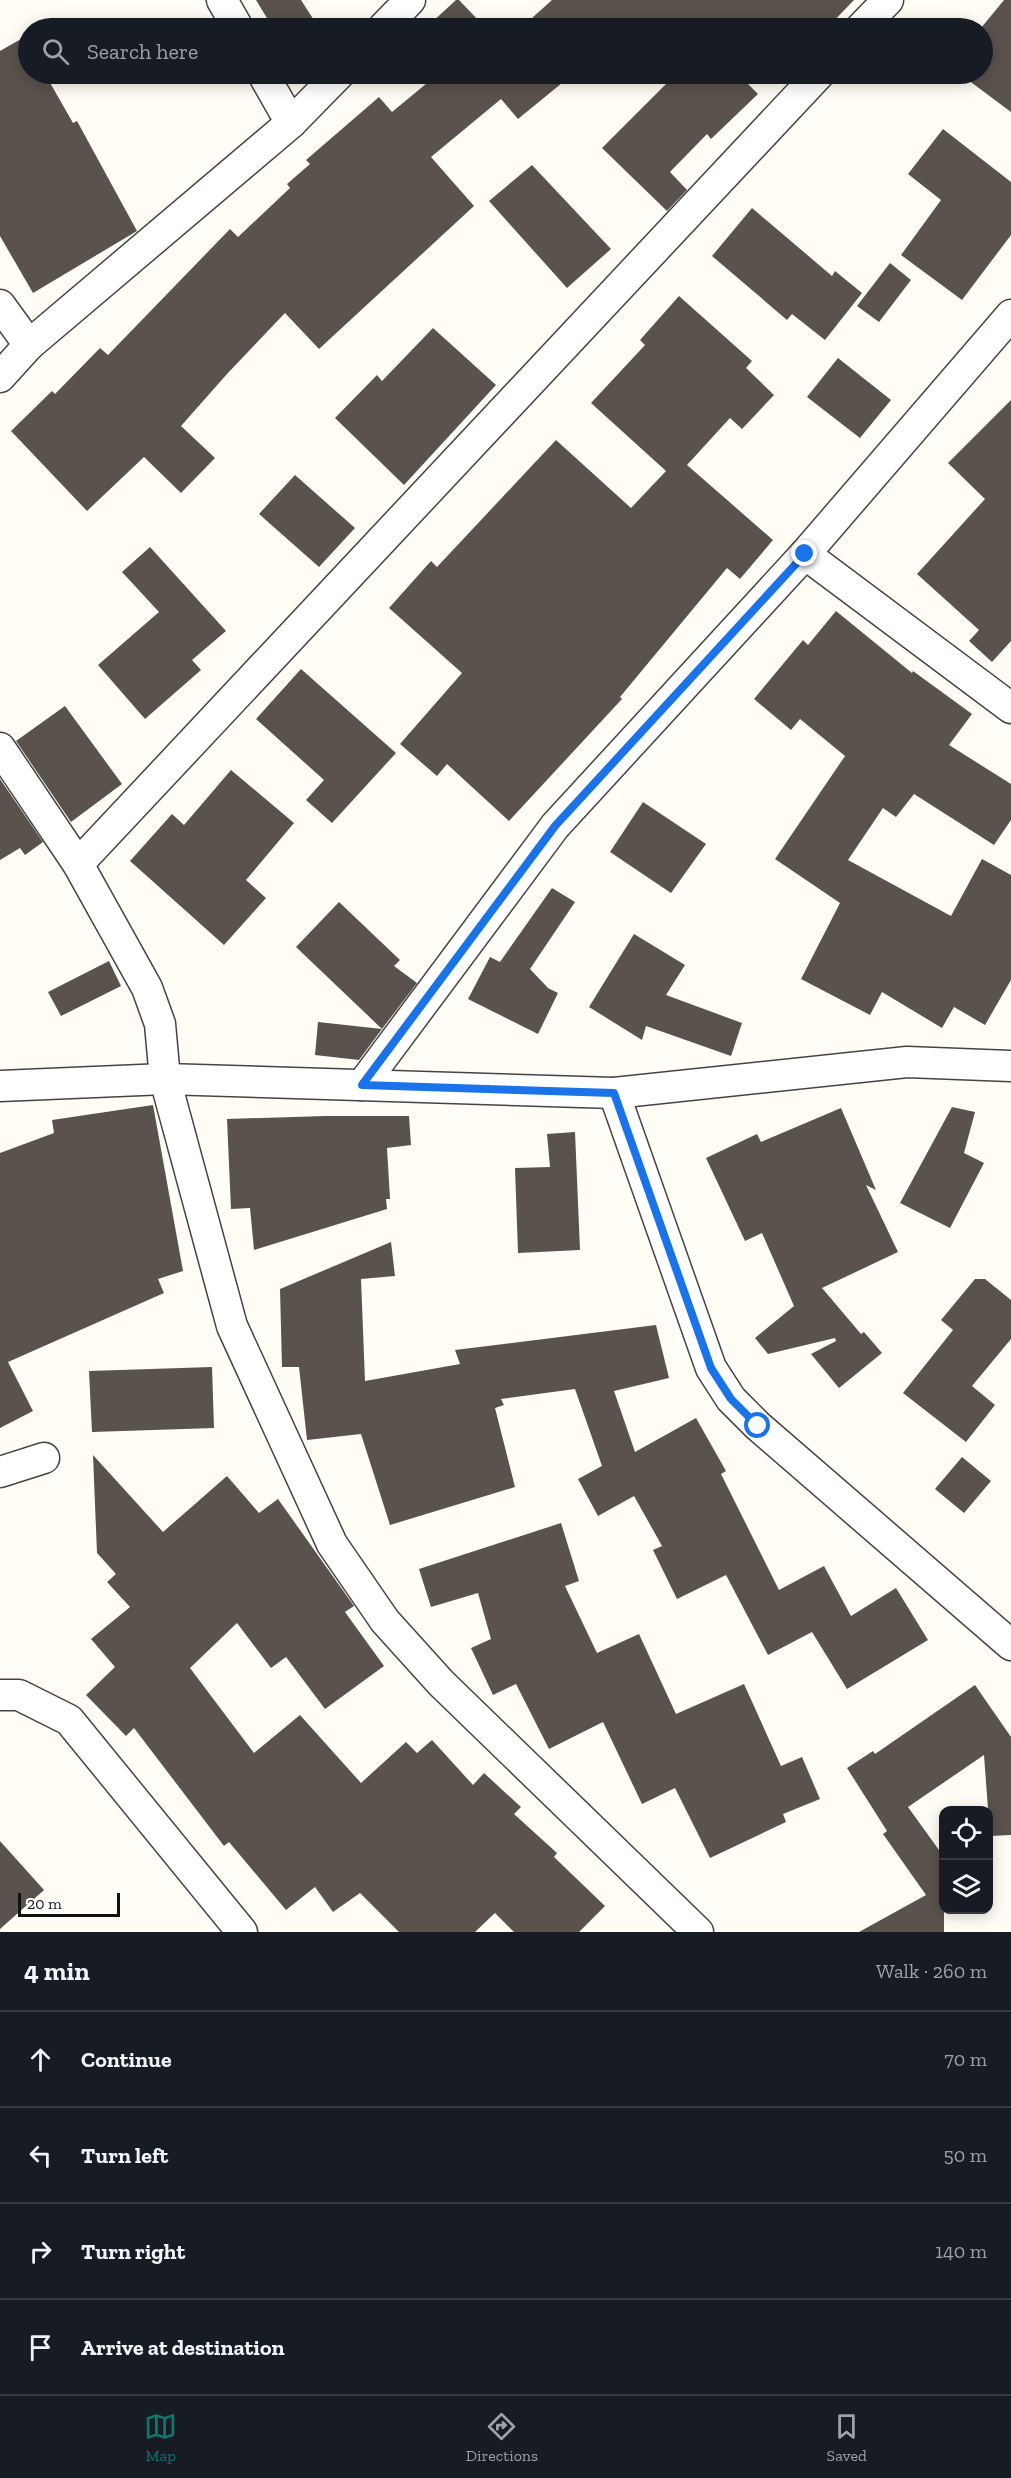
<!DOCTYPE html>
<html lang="en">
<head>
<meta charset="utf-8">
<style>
  :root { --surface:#171b24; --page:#242831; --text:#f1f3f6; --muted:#9ea1a6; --line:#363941; --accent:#0f766e }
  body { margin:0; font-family:"Zilla Slab",serif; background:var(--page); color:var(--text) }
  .controls { position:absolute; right:18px; bottom:18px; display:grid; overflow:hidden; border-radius:12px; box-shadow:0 3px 15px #0003 }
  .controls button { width:54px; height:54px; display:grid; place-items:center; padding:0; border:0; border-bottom:2px solid var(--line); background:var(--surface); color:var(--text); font:30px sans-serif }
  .scale { position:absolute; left:18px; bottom:15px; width:102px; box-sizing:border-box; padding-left:6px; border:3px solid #111; border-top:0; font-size:16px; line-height:21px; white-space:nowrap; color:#111; -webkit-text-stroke:4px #fff; paint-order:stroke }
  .stop { position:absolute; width:18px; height:18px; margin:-14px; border:4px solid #1a73e8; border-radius:50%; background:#fff }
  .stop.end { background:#1a73e8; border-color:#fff; box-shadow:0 2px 6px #0008 }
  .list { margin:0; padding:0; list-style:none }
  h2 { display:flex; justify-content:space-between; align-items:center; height:78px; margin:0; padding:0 24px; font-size:26px }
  h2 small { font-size:20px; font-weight:400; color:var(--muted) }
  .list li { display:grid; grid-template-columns:39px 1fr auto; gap:18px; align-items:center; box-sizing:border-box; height:96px; padding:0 24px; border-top:2px solid var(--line) }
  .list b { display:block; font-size:22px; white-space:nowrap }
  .list em { font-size:20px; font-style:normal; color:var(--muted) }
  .icon { flex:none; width:33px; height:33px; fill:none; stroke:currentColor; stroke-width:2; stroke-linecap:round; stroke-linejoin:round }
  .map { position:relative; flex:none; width:1011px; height:1932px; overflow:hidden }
  .search { position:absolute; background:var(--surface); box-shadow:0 3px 15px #0003; left:18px; right:18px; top:18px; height:66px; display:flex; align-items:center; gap:15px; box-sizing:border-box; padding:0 21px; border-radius:33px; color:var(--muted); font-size:22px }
  .sheet { height:462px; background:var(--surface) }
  nav { display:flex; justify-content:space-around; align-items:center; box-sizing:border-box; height:84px; border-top:2px solid var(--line); background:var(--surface); font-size:16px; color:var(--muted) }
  nav a { display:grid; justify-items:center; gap:3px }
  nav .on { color:var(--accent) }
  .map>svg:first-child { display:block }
  .building { fill:#5a524d }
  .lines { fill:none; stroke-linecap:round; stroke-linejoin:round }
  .minor-casing { stroke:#444; stroke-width:33 }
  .minor { stroke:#fff; stroke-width:30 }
  .route { stroke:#1a73e8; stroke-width:8 }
</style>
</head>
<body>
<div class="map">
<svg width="1011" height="1932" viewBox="0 0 1011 1932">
  <rect width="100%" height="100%" fill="#fffdf5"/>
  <!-- building -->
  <g class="building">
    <path d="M256,0h45l18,28h-46z"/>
    <path d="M456,0h3l21,22 -7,6h-37l-5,-5z"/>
    <path d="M552,0h302l-27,28h-303l-2,-1z"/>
    <path d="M1004,0h7v112l-51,-38h22l-1,-46z"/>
    <path d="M28,35v39h17l28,49 4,-2 60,110 -104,62 -33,-57v-185z"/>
    <path d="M438,74h135l-55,45 -17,-20 -70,58 43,49 -155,143 -34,-36 -58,61 -46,52 34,32 -34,35 -37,-36 -57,54 -76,-80 41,-40 3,3 45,-46 8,7 122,-126 8,8 52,-49 -3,-4 23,-20 -4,-4 73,-63 13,15z"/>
    <path d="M656,74h82l20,20 -47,45 -4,-5 -37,38 17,18 -20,21 -65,-63 64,-64z"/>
    <path d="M943,129l68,53v53l-49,65 -61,-45 40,-55 -33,-26z"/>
    <path d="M532,165l79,84 -44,39 -78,-87z"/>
    <path d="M752,208l80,68 3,-5 27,22 -37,47 -33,-26 -5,6 -75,-64z"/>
    <path d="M890,263l21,17 -32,42 -22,-16z"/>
    <path d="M679,296l73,65 -6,7 28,27 -32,34 -12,-11 -43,47 86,75 -33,39 -13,-11 -107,129 2,2 -113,122 -62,-57 -10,12 -37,-32 62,-71 -73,-65 42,-47 6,6 119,-127 75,68 35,-37 -75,-68 54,-58 -5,-5z"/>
    <path d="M433,328l63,57 -92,100 -69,-67 42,-43 5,6z"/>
    <path d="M838,358l53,42 -31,38 -53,-41z"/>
    <path d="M1011,400v241l-19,21 -23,-21 10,-11 -62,-56 68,-75 -37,-36z"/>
    <path d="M295,475l60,53 -36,39 -60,-53z"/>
    <path d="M150,547l76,84 -34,29 9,10 -56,49 -47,-54 61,-53 -37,-40z"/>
    <path d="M836,611l76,62 1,-2 59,43 -23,31 62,39v36l-17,25 -80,-51 -18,23 -13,-9 -35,52 103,56 31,-57 29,16v105l-26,45 -31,-18 -12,21 -60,-36 -12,23 -69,-36 39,-76 -65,-44 70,-103 -45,-37 -9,11 -37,-31 49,-59 5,5z"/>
    <path d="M301,669l95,84 -64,70 -26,-23 18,-20 -68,-61z"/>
    <path d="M65,706l57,78 -51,38 -55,-81z"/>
    <path d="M231,770l63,53 -48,57 20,18 -42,47 -94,-84 42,-47 12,11z"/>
    <path d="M0,779l43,63 -18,13 -5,-7 -20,12z"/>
    <path d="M643,802l63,42 -35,49 -61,-41z"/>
    <path d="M552,888l23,14 -45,67 18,19 10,5 -20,41 -70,-35 22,-42 10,5z"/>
    <path d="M339,902l61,58 -6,6 23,17 -35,46 -86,-82z"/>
    <path d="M634,934l51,31 -19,30 76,28 -11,33 -85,-30 -4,14 -53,-33z"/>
    <path d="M109,961l12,25 -60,30 -13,-24z"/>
    <path d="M318,1022l64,7 -23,31 -44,-5z"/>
    <path d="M153,1105l30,166 -25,8 6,14 -156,69 25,49 -33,17v-275l54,-20 -2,-13z"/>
    <path d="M952,1107l23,5 -11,41 20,10 -34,65 -50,-25z"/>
    <path d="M841,1108l35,82 -10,-5 32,67 -76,36 39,46 3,-2 18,21 -43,35 -28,-34 25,-13 -1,-3 -67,16 -13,-16 39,-32 -32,-73 -17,8 -39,-83 51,-24 4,8z"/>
    <path d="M325,1116h84l2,29 -24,3 3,51h-4l1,10 -133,41 -4,-42 -19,1 -4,-90z"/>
    <path d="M575,1132l5,118 -62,3 -3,-85 35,-1 -3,-33z"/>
    <path d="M391,1242l4,34 -34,3 4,102 95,-17 -5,-14 201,-25 13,53 -55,13 21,61 61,-34 30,53 -5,3 58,116 45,-24 27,50 45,-28 32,52 -81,49 -35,-57 -44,23 -42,-80 -49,24 -24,-49 9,-4 -28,-50 -36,20 -20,-37 24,-13 -27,-77 -74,10 3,6 -9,3 20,79 -125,38 -29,-91 -54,6 -8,-73h-17l-2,-78z"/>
    <path d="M975,1279h10l26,21v39l-39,47 23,19 -29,37 -63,-49 50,-63 -12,-10z"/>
    <path d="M212,1367l2,61 -122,4 -3,-61z"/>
    <path d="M93,1455l70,77 64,-56 32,37 19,-14 76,107 -9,6 39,54 -59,43 -39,-52 -15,11 -34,-45 -47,45 64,85 46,-38 61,68 45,-41 11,11 15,-13 41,45 11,-12 37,34 -7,7 43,39 -3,4 51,49 -26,26h-65l-19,-19 -20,19h-76l-39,-39 -27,19 -18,-25 -29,23 -57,-68 -5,4 -90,-118 -8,8 -40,-41 29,-28 -24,-28 39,-32 -23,-25 9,-8 -19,-21z"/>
    <path d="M962,1457l29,24 -27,32 -29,-24z"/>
    <path d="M561,1523l18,58 -14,5 32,67 42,-19 37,80 68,-30 37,82 21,-9 18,42 -37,15 3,8 -76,36 -35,-70 -33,16 -39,-82 -54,27 -33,-65 -23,11 -22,-47 20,-9 -13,-46 -47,14 -12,-38z"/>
    <path d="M975,1685l36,52v98l-21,1 -6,-81 -76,52 36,50v75h-85l67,-37 -43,-61 4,-3 -40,-63 26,-17 2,3z"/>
    <path d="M0,1841l44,49 -44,39z"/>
  </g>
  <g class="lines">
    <defs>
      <g id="minor">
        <path d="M222,0l16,28"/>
        <path d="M383,28l27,-28"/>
        <path d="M861,28l27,-28"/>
        <path d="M263,74l28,49"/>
        <path d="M0,305l29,40"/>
        <path d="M0,377l29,-32 262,-222 48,-49"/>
        <path d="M805,554l206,154"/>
        <path d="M0,748l78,116 69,124 13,36 5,55 67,247 100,218 53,77 56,62 257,249"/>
        <path d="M78,864l741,-790"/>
        <path d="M362,1085l193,-259 250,-272 206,-239"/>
        <path d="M0,1086l165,-7 449,14 293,-31 104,4"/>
        <path d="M614,1093l97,275 20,31 27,27 253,219"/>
        <path d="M0,1472l44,-14"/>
        <path d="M0,1695h19l50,25 173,212"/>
      </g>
    </defs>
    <!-- minor casing -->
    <use href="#minor" class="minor-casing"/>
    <!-- minor -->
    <use href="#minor" class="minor"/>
  </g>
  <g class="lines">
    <!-- route -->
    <path class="route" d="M758,1426l-27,-27 -20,-31 -97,-275 -252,-8 193,-259 250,-272"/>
  </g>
</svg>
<div class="controls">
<button><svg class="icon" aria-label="locate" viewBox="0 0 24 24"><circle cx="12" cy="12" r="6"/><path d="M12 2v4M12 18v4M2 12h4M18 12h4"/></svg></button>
<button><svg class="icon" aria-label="layers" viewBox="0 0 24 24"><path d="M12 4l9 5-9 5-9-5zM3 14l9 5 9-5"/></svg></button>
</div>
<div class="scale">20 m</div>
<div class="stop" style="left:758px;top:1426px"></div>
<div class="stop end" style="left:805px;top:554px"></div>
<div class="search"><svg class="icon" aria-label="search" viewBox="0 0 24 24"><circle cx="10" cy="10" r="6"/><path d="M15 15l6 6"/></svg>Search here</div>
</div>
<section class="sheet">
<h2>4 min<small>Walk · 260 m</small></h2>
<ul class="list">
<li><svg class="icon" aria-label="ahead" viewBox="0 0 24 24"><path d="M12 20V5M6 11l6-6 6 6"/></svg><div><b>Continue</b></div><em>70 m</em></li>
<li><svg class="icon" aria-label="left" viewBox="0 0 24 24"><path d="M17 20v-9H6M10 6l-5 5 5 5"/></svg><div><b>Turn left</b></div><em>50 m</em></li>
<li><svg class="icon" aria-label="right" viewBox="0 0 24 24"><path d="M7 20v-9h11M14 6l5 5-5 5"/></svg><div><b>Turn right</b></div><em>140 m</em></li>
<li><svg class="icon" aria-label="arrive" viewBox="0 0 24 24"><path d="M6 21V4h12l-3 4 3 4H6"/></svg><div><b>Arrive at destination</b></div></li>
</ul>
</section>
<nav>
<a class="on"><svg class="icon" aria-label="map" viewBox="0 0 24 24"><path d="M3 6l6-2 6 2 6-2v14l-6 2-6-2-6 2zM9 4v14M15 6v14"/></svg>Map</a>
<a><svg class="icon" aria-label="directions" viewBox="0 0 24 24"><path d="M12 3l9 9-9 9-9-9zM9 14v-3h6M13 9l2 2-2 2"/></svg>Directions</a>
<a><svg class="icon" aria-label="saved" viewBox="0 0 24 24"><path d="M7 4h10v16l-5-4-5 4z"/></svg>Saved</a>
</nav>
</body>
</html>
